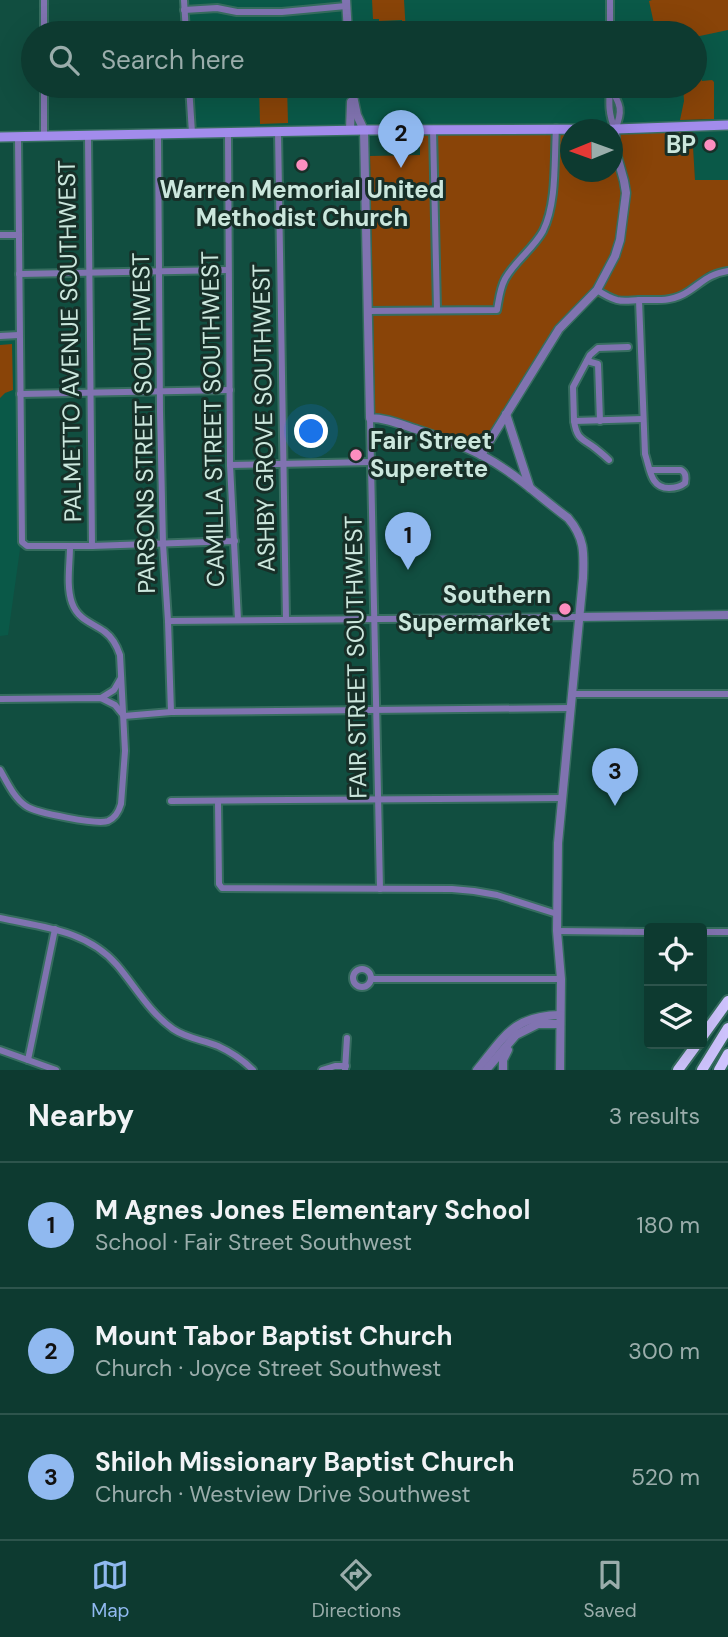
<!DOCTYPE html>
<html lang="en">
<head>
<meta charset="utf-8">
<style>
  :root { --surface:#0d3a30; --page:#1b453c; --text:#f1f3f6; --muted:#9aadab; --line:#2d544c; --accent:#90b9f0 }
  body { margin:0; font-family:"DM Sans",sans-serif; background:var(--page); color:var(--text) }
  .controls { position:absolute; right:21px; bottom:21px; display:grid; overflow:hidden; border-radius:7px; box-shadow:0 7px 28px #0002 }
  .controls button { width:63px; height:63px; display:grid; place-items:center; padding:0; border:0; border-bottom:2px solid var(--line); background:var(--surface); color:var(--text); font:35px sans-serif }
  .compass { position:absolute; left:560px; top:119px; width:63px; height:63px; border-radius:50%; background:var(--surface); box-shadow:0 7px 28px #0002; rotate:269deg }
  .you { position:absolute; left:312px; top:432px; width:24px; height:24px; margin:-18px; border:5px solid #fff; border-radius:50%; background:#1a73e8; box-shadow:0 0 0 10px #1a73e833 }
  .badge { display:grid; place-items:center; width:46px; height:46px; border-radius:50%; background:var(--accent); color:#111; font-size:23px; font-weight:700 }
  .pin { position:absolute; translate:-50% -58px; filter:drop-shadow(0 2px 4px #0008) }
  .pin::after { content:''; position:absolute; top:37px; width:24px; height:21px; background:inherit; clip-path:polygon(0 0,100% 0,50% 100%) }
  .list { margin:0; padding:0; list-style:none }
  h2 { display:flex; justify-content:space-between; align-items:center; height:91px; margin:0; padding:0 28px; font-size:30px }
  h2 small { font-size:23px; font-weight:400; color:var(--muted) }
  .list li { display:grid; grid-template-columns:46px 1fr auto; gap:21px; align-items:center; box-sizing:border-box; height:126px; padding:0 28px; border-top:2px solid var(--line) }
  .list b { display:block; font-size:26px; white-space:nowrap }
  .list p { margin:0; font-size:23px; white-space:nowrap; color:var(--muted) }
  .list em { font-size:23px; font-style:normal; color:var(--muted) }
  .icon { flex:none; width:38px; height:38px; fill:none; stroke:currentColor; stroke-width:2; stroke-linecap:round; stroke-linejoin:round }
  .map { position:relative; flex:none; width:728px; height:1070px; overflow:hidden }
  .search { position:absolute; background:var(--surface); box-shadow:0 7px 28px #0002; left:21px; right:21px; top:21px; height:77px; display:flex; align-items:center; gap:18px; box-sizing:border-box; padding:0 24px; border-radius:38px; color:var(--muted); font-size:26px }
  .sheet { height:469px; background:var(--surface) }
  nav { display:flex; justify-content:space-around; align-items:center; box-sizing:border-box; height:98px; border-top:2px solid var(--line); background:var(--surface); font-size:19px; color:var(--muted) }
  nav a { display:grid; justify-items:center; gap:4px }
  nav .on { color:var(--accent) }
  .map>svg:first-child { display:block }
  .built { fill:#0a5948 }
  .green { fill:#894408 }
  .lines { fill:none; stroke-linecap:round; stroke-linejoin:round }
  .minor-casing { stroke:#366d5f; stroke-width:10 }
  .tertiary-casing { stroke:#366d5f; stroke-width:11 }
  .secondary-casing { stroke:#366d5f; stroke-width:12 }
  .motorway-casing { stroke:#366d5f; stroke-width:14 }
  .minor { stroke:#8073b0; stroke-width:6 }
  .tertiary { stroke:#8073b0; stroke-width:8 }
  .secondary { stroke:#a28cec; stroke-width:9 }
  .motorway { stroke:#cfc4fe; stroke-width:10 }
  .poi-dot { fill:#fd8ebf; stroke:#172f28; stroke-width:2.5 }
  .labels { text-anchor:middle; stroke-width:6; stroke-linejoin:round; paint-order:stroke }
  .poi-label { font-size:24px; font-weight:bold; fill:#cbe7dd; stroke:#172f28; text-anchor:end }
  .street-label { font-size:24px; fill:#cbe7dd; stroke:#172f28 }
</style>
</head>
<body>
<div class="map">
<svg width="728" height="1070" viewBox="0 0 728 1070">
  <rect width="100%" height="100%" fill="#114e40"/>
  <!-- built -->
  <g class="built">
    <path d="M182,0h546v126l-364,4 -13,-37 4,39h-163l-3,-46h506v-53h-510z"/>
    <path d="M728,129v51h-33l-3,-50z"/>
    <path d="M19,335l2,207 -13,93 -8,1v-300z"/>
  </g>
  <!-- green -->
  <g class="green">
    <path d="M372,0h32l2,33h-3l-1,-13 -23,1v-2h-6z"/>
    <path d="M652,0h76v30l-33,7v-4h-39l-7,-32z"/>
    <path d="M700,76l2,5 10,-1 2,2v37l-34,1 4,-19 -1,-15h12v-9z"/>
    <path d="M259,86h28l1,37 -28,1z"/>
    <path d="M692,130l3,50h33v87l-20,5 -34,24 -39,3 -42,-2 -40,47 -68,110 -110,-41 -5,-257 50,-1v-20h150v37h42l1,-41z"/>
    <path d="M12,344l1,46 -8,3 -5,5v-53z"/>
  </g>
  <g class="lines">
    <defs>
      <g id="minor">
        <path d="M184,0l2,33"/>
        <path d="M610,0v33"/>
        <path d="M184,10l33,-2 20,4h45l64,-6"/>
        <path d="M44,33v-33"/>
        <path d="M44,86v50"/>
        <path d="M189,86l3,47"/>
        <path d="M610,86c-1,16 -2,28 5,43"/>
        <path d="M610,89c11,14 13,23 5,40"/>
        <path d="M433,129l4,181"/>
        <path d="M278,131l8,488"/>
        <path d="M228,132l2,333 8,155"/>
        <path d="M158,134l2,278 3,132 5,77 3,91"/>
        <path d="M88,135l4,411"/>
        <path d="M18,136l4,406 5,4h65l143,-5"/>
        <path d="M0,235h19"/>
        <path d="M19,274l209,-4"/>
        <path d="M597,290c6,4 13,8 20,10 8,2 15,0 23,0 18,0 33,2 49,-9 15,-10 20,-17 39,-20"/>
        <path d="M639,300l6,154c5,14 5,34 24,34 7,0 11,-1 16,-5 1,-6 1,-10 -4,-13h-31"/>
        <path d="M368,311l129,-1c2,-11 3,-22 8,-31 10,-18 28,-30 38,-48 14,-28 11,-71 13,-103"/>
        <path d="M0,336l19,-1"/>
        <path d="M628,347l-30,1 -8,7 -17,32 1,34 69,-2"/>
        <path d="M587,361l11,3 2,57"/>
        <path d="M20,394l210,-4"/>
        <path d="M370,418l10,471"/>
        <path d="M574,421c3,19 8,17 21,27 5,4 10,8 14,12"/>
        <path d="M230,465l141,-3"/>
        <path d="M168,621l411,-4"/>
        <path d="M572,694h156"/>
        <path d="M101,698l13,-8 7,-12"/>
        <path d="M0,699l101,-1 14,7 9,11 47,-4 400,-4"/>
        <path d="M0,770c7,12 14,28 26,36 10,7 72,19 82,15 7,-3 11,-10 13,-17l4,-53 -5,-96c-3,-9 -7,-17 -15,-23 -12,-9 -27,-12 -33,-29 -6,-17 -2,-39 -2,-57"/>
        <path d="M171,801l391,-3"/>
        <path d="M218,801l1,83 3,4 230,1 22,2 23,4 60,19"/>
        <path d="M0,918c42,9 87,12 117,47 18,21 32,47 56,64 13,9 30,11 45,17 13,6 25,14 35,24"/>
        <path d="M557,931l92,1"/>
        <path d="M702,932h26"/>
        <circle cx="362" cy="978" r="9"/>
        <path d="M371,979h190"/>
        <path d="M0,1050l56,20"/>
        <path d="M28,1060l27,-131"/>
        <path d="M322,1070l13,-4h11"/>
        <path d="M345,1070l2,-32"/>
      </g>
      <g id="tertiary">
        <path d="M346,0l2,33"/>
        <path d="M351,86l6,29 7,15 6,288c17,0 32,7 48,12 29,10 59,20 85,38 23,15 43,34 65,50 17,20 16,35 15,60l-25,265 -1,88 4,48 -1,91"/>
        <path d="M350,130l1,-28"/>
        <path d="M506,414l24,74"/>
        <path d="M481,455l78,-126 38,-39 18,-34 5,-16 6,-47 -2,-12 -8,-29 -1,-23"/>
        <path d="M579,617l149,-2"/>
        <path d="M477,1070c28,-34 36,-54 83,-55"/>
        <path d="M486,1070l30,-35 22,-11h22"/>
        <path d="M503,1070v-10l5,-10"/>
      </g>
      <path id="secondary" d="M0,137l364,-7 251,-1 113,-4"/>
      <g id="motorway">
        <path d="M702,1037l26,-36"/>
        <path d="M678,1070l19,-26"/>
        <path d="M702,1070l26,-42"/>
        <path d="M719,1070l9,-16"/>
      </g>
    </defs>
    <!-- minor casing -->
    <use href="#minor" class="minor-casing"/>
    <!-- tertiary casing -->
    <use href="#tertiary" class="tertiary-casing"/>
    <!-- secondary casing -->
    <use href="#secondary" class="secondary-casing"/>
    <!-- motorway casing -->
    <use href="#motorway" class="motorway-casing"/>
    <!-- minor -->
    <use href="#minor" class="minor"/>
    <!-- tertiary -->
    <use href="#tertiary" class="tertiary"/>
    <!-- secondary -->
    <use href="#secondary" class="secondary"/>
    <!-- motorway -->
    <use href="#motorway" class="motorway"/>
  </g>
  <!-- markers -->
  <g class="poi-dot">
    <circle cx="710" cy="145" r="7"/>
    <circle cx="302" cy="165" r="7"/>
    <circle cx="356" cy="455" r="7"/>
    <circle cx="565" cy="609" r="7"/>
  </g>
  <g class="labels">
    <!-- poi labels -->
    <g class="poi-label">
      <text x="696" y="153">BP</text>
      <text x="302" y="198" text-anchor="middle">Warren Memorial United<tspan x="302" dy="28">Methodist Church</tspan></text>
      <text x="370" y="449" text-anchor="start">Fair Street<tspan x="370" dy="28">Superette</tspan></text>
      <text x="551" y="603">Southern<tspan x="551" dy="28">Supermarket</tspan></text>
    </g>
    <!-- street labels -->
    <g class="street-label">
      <text transform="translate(70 341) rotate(-91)" y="8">PALMETTO AVENUE SOUTHWEST</text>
      <text transform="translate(264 418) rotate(-91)" y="8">ASHBY GROVE SOUTHWEST</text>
      <text transform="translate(213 419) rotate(-91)" y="8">CAMILLA STREET SOUTHWEST</text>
      <text transform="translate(144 423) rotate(-91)" y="8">PARSONS STREET SOUTHWEST</text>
      <text transform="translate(356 657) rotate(-91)" y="8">FAIR STREET SOUTHWEST</text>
    </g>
  </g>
</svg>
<div class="controls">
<button><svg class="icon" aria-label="locate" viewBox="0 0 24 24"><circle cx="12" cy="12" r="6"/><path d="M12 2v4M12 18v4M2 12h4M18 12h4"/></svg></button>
<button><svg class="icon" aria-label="layers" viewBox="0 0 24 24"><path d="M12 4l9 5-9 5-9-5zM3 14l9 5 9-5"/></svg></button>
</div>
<svg class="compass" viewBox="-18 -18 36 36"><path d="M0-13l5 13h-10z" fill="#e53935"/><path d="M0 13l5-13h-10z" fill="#9aadab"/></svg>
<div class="you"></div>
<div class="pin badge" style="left:408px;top:570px">1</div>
<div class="pin badge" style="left:401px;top:168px">2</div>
<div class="pin badge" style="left:615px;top:806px">3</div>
<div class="search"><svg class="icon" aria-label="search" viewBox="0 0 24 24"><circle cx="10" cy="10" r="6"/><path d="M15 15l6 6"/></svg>Search here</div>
</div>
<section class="sheet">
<h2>Nearby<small>3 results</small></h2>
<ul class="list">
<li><span class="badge">1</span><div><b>M Agnes Jones Elementary School</b><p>School · Fair Street Southwest</p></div><em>180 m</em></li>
<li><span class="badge">2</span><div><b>Mount Tabor Baptist Church</b><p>Church · Joyce Street Southwest</p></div><em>300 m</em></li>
<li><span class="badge">3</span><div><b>Shiloh Missionary Baptist Church</b><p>Church · Westview Drive Southwest</p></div><em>520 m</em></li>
</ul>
</section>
<nav>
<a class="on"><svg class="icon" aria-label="map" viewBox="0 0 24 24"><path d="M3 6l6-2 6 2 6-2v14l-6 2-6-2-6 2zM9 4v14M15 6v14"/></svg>Map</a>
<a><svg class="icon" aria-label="directions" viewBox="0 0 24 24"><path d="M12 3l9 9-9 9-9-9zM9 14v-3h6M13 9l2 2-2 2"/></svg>Directions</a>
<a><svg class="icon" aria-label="saved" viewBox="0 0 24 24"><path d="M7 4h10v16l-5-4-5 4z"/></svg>Saved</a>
</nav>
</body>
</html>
